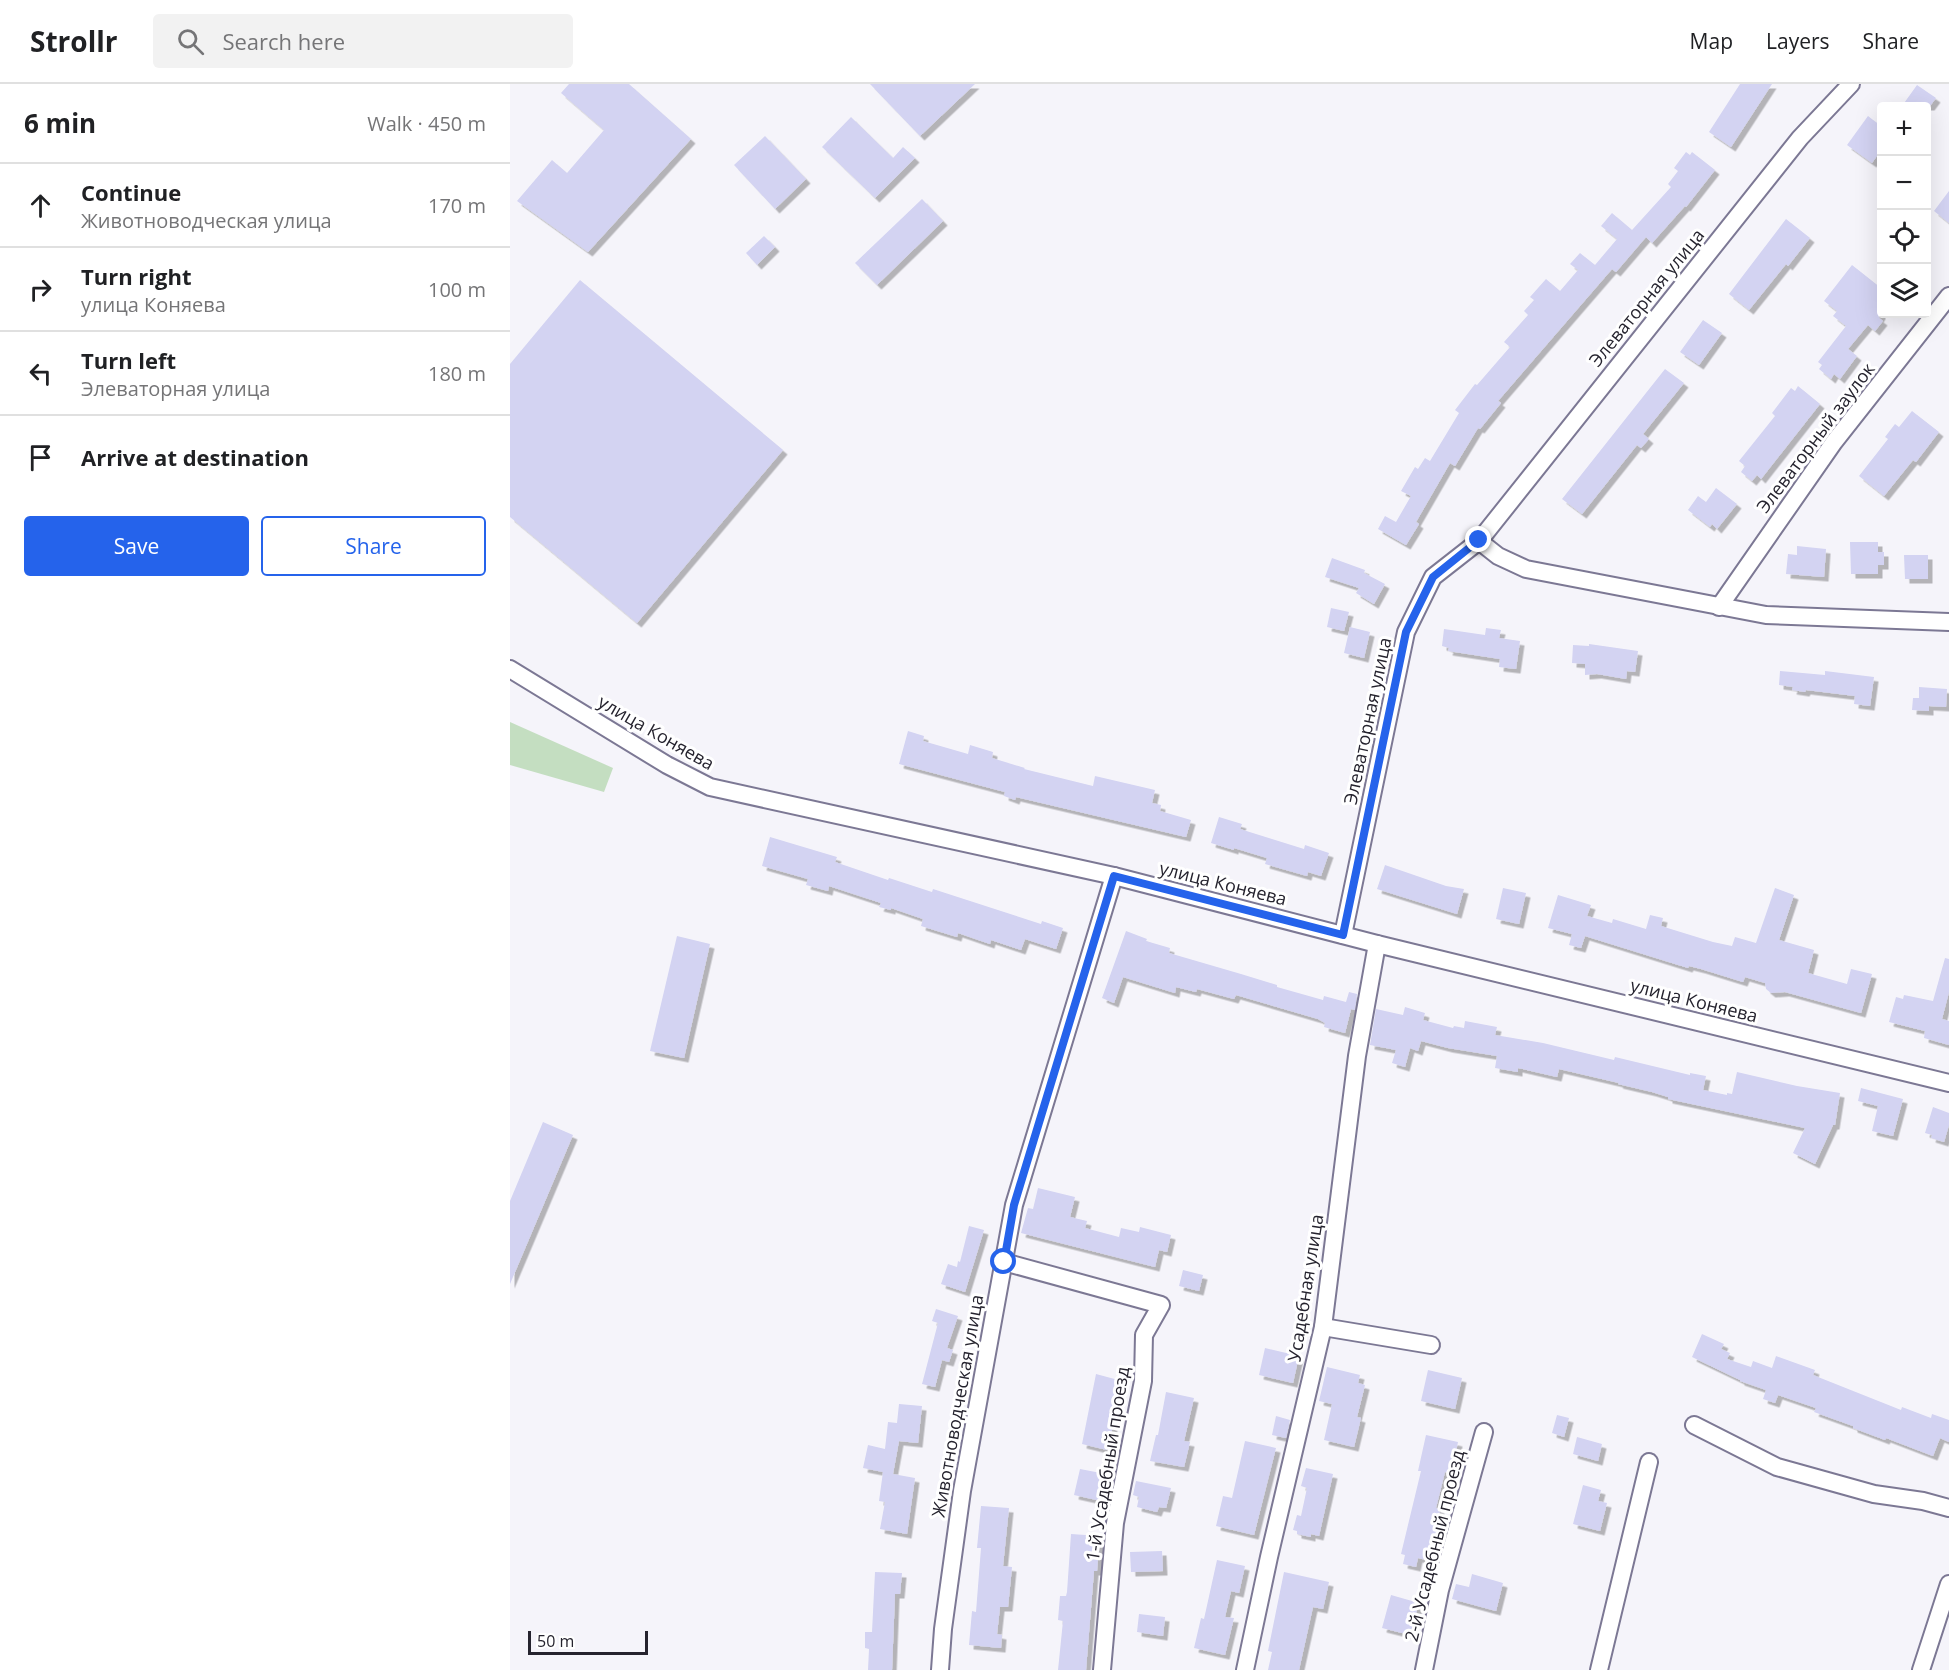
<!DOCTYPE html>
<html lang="en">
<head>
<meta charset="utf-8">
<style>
  :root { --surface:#fff; --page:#f2f2f2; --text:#202124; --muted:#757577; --line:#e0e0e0; --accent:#2563eb }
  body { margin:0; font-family:"Open Sans",sans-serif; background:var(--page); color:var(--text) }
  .controls { position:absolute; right:18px; top:18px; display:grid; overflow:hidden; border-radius:6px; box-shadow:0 6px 24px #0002 }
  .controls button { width:54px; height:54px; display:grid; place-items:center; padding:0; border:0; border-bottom:2px solid var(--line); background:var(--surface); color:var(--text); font:30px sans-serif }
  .scale { position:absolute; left:18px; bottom:15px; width:120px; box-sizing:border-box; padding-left:6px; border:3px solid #25232e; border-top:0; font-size:16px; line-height:21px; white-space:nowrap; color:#25232e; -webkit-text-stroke:4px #fff; paint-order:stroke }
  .stop { position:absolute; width:18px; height:18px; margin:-14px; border:4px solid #2563eb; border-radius:50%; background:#fff }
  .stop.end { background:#2563eb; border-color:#fff; box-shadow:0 2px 6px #0008 }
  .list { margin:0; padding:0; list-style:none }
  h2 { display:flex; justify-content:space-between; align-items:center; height:78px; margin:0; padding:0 24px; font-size:26px }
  h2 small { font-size:20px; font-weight:400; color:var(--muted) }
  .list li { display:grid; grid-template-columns:39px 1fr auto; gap:18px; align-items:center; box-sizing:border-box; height:84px; padding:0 24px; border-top:2px solid var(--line) }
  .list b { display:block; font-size:22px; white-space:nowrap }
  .list p { margin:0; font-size:20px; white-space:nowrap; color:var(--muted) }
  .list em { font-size:20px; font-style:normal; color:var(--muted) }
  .actions { display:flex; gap:12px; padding:18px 24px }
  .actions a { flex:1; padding:14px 0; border:2px solid var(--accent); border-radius:6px; text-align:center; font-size:21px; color:var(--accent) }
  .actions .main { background:var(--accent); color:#fff }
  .icon { flex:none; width:33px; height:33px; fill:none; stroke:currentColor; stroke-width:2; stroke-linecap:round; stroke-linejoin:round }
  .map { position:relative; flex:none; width:1439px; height:1586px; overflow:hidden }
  header { display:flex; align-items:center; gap:36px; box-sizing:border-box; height:84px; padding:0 30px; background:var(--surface); border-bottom:2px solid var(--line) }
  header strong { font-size:28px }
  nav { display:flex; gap:33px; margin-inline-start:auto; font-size:21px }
  .search { width:420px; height:54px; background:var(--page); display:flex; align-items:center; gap:15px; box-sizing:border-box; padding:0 21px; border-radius:6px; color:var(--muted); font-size:22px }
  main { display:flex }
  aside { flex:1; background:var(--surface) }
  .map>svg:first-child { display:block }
  .green { fill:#c4dec1 }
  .building { fill:#d3d3f2; filter:url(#shadow) }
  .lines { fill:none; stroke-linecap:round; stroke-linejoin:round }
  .minor-casing { stroke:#7c7894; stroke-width:20 }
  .minor { stroke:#fff; stroke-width:16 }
  .route { stroke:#2563eb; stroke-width:8 }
  .labels { text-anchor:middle; stroke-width:6; stroke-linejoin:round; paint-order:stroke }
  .street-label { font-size:18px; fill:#25232e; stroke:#fff }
</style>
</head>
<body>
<header>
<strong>Strollr</strong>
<div class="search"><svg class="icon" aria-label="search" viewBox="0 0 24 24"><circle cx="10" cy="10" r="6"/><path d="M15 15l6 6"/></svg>Search here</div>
<nav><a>Map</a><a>Layers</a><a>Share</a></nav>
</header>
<main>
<aside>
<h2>6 min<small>Walk · 450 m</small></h2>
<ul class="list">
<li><svg class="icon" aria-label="ahead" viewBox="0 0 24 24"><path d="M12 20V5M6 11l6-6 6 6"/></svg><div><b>Continue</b><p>Животноводческая улица</p></div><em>170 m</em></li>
<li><svg class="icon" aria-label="right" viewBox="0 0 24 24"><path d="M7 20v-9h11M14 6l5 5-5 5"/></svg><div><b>Turn right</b><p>улица Коняева</p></div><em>100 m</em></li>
<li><svg class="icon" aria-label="left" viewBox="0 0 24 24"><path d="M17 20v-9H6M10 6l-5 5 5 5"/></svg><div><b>Turn left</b><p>Элеваторная улица</p></div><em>180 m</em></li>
<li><svg class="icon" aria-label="arrive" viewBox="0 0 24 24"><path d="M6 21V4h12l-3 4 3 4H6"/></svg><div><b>Arrive at destination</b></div></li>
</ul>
<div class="actions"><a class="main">Save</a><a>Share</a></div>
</aside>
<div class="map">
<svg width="1439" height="1586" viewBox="0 0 1439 1586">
  <defs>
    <filter id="shadow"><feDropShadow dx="4.5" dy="4.5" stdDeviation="0" flood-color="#0004"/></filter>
  </defs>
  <rect width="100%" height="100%" fill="#f5f4fa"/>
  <!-- green -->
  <path class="green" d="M0,638l103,46 -9,24 -94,-27z"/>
  <!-- building -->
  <g class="building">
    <path d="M59,0h60l62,55 -103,113 -71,-51 35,-41 15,13 37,-43 -43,-37z"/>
    <path d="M360,0h105l-55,52z"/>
    <path d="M1230,0h32l-41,63 -22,-15z"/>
    <path d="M1407,1l19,13 -6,8h-28z"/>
    <path d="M1358,32l13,10v24l-9,13 -25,-18z"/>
    <path d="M341,33l42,41 10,-11 12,11 -40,40 -53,-51z"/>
    <path d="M255,52l41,43 -31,30 -41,-44z"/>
    <path d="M1176,68l4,3 2,-3 23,18 -29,37 -1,-1 -33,37 -6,-6 -30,35 -4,-3 -114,132 3,2 -21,26 -2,-1 -23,38 -5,-3 -34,59 3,2 -13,21 -28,-16 7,-13 11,6 15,-26 -10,-5 14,-24 3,2 7,-11 5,3 29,-48 -4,-3 20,-26 2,1 33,-38 -6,-5 24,-27 -4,-4 10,-11 -4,-3 16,-18 14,12 18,-21 -8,-6 10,-11 15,12 22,-26 -16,-13 11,-13 20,17 39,-43 -3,-3 10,-13 -4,-3z"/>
    <path d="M1439,107v32l-15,-12z"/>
    <path d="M412,115l21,22 -66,64 -22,-22z"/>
    <path d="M1276,135l24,19 -22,28 -2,-2 -37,46 -20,-16z"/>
    <path d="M254,152l11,11 -18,18 -11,-12z"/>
    <path d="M1342,181l29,23v27l-2,3 4,3 -8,10 -7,-6 -20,24 9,7 -17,23 -6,-5 -3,5 -12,-10 3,-4 -4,-3 28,-36 -13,-10 4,-5 -13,-10z"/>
    <path d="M70,196l203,170 -146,173 -127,-106v-153z"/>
    <path d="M1193,236l19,13 -23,32 -19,-13z"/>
    <path d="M1155,285l19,14 -41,51 6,5 -8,9 -4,-3 -55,69 -20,-15z"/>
    <path d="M1288,302l22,18 -59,75 -4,-4 -5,6 -11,-9 4,-6 -6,-5 36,-45 -3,-3 19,-25 4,3z"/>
    <path d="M1402,327l27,21 -23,30 -3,-2 -29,36 -25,-20 29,-37 -3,-2 10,-13 4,3z"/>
    <path d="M1206,404l21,16 -20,25 -5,-5 -2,3 -22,-17 10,-14 8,6z"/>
    <path d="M1340,458h28v10h6v13h-6v9h-27z"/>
    <path d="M1287,462l29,3 -2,28 -38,-3 2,-20 9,1z"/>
    <path d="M1394,471h24v24h-23z"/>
    <path d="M822,474l33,12 -1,3 21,11 -11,20 -18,-11 3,-5 -34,-11z"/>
    <path d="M821,524l18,4 -5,19 -17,-4z"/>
    <path d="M840,543l20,5 -6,26 -20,-5z"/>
    <path d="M976,544l15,2 -2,8 21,3 -4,28 -17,-2 1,-8 -52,-8 1,-3 -7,-2 2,-17 41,6z"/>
    <path d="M1079,560l49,7 -3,21 -8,-1 -1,8 -29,-5 -12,1v-11l-13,-1 1,-18 16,1z"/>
    <path d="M1270,587l45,4v-4l49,6 -4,29 -16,-2 1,-8 -49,-6 -1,2 -13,-2 1,-3 -14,-2z"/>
    <path d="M1409,603l28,2 -1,18 -17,-1v5l-17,-1 1,-12h6z"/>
    <path d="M398,647l16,5 -1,5 45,13 2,-9 23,7 -1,6 33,10 -1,1 69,17 2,-10 60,14 -3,13 9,2 -1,6 31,9 -5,17 -170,-40 -1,3 -11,-4 1,-4 -106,-28z"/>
    <path d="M709,733l23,7 -2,5 64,20 1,-4 24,8 -8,23 -13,-4 -1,4 -42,-12 2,-6 -33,-10v2l-23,-7z"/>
    <path d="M260,753l67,20 -2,5 53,18 1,-2 43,14 1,-3 108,35 1,-3 21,7 -7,21 -31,-10 -4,11 -30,-10 -1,4 -32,-11 -1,4 -36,-11 2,-7 -32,-11v2l-12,-3 2,-4 -52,-17 -1,5 -22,-6 2,-6 -46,-13z"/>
    <path d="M875,781l61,21 18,3 -7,25 -80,-25z"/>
    <path d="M993,804l23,5 -7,31 -23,-5z"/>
    <path d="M1265,804l19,7 -15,45 35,10 -6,23 39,11 4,-15 21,5 -11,39 -76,-21 -14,1 -5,-4 -1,-6 -20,-6 -2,5 -42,-13 -12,-3 -1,2 -103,-32 -4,12 -12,-3 3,-11 -24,-6 10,-33 33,10 -4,11 25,7 1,-4 33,10 4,-14 13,3 -2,8 52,16 19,4 3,-9 21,6z"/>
    <path d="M616,847l21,8 -1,2 24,7 -1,5 72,21 36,11v2l46,13 1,-4 22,6 3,-10 8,2 -2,16 -4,-1 -6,24 -21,-6 1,-4 -7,-4 -82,-24 -2,4 -37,-10 -1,3 -20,-5 -1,6 -52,-16 -9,26 -12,-5z"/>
    <path d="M167,852l33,8 -26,114 -34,-7z"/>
    <path d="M1435,874l4,1v33l-7,27 7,2v24l-25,-7 1,-7 -36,-9 7,-25 7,2 1,-4 29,6z"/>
    <path d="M895,923l20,6 -2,7 30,8 1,-2 10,2 1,-7 32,6 -2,8 48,8 71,17 1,-3 75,18v-2l16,3 -3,14 24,5v-2l5,1 5,-22 60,14 43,7 -5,32h-2l-18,39 -22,-11 12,-25 -137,-29v-2l-16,-5 -34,-8 1,-1 -60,-14 -2,8 -39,-9v4l-23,-4 2,-12 -49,-8 -27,-7 -3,10 -8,-3 -5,19 -13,-4 4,-13 -26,-5 6,-36 27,6z"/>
    <path d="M1351,1004l42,11 -10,37 -21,-5 6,-25 -20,-5z"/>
    <path d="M1423,1023l16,6v12l-5,17 -13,-4 1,-3 -7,-2z"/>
    <path d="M33,1038l30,13 -63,149v-83z"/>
    <path d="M528,1104l37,9 -5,20 17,4 -2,7 34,9 2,-9 18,4 1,-5 31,8 -4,17 -8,-2 -4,17 -134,-34 7,-25 5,1z"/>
    <path d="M459,1142l15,4 -19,62 -24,-8 7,-20 9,3 1,-6 2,1z"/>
    <path d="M673,1186l20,5 -4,16 -20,-5z"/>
    <path d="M426,1225l22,7 -11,32 6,2 -4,12 -7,-2 -7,27 -13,-3 16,-61 -6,-2z"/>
    <path d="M1192,1250l22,10 -3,5 9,4 -3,6 24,8 2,-6 19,7 4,-12 39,14 -2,5 88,35 1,-3 29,11 1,-4 17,6v22l-9,-4 -7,18 -47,-18 -1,2 -32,-12v-2l-39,-14 2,-4 -38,-13 -3,8 -12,-4 3,-9 -26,-9v-1l-48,-23z"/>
    <path d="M755,1264l34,8 -6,27 -34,-8z"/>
    <path d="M817,1283l33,8 -2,8 7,2 -8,32 4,1 -7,29 -30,-7 8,-36 -13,-3z"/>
    <path d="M918,1286l34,8 -7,31 -34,-8z"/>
    <path d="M586,1290l26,7 -11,45h2l-6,24 -25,-6z"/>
    <path d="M656,1308l28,6 -10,43 6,1 -6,25 -34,-6 6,-26h2z"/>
    <path d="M389,1320l23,2 -4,37 -19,-2 -6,33 22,4 -8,56 -27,-5 5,-27 -6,-1 4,-29 -20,-4 5,-23 17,4 3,-27 9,1z"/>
    <path d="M1047,1331l12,3 -5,19 -12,-4z"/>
    <path d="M766,1332l14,4 -4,18 -14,-3z"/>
    <path d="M916,1351l32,7 -7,32 -6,-2 -9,36 4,1 -9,52 -13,-3 -2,9 -13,-3 2,-9 -4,-1 20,-83h-3z"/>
    <path d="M1067,1353l25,7 -4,17 -25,-7z"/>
    <path d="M735,1357l31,7 -22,87 -38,-9 7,-30 9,2z"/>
    <path d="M796,1384l27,6 -14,62 -8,-2v3l-14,-3v-3l-4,-1 4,-15 4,1 6,-28 -6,-2z"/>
    <path d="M570,1385l26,5 -5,27 -27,-6z"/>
    <path d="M626,1397l35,7 -5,20 -7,-1 -2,5 -20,-5 2,-10 -6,-2z"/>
    <path d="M1073,1401l18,5 -3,11 9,2 -7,28 -27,-7z"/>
    <path d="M471,1422l28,2 -6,58 9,1 -4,40h-8l-3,27 5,1 -1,13 -32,-3 3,-34 4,1 5,-64h-4z"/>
    <path d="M561,1450l29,2 -3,35h-3l-8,99h-28l5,-49 -5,-1 2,-24h6l1,-4z"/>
    <path d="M652,1467l1,20 -32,1 -1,-20z"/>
    <path d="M707,1476l28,6 -6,27 -8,-2 -6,26 9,1 -9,37 -31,-7 7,-30 3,1z"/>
    <path d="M365,1488l27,1 -2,21h-5l-3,76h-24l1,-21 -4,-1v-16h7z"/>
    <path d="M774,1488l45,10 -6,27 -10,-2 -14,63h-31l4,-18 -4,-1z"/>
    <path d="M962,1490l31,9 -7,28 -44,-12 4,-15 13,3z"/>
    <path d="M881,1511l28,8 -9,32 -28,-7z"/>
    <path d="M629,1530l26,3 -2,19 -26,-4z"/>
  </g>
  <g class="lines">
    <defs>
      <g id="minor">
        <path d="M969,457l19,15 28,13 240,46 183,7"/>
        <path d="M1209,523l115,-165 115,-146"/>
        <path d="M0,585l157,96 43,22 404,89 263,68 572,139"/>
        <path d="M833,851l63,-303 27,-55 46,-36 321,-403 51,-54"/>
        <path d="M494,1178l157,43 -17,30 -1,46 -28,142 -13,147"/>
        <path d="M813,1243l108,18"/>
        <path d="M1184,1341l83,42 97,27 49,7 26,7"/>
        <path d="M430,1586l3,-41 19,-138 52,-286 100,-329"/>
        <path d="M735,1586l24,-113 54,-230 34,-271 20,-112"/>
        <path d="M914,1586l16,-80 44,-158"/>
        <path d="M1089,1586l50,-208"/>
        <path d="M1411,1586l28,-86"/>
      </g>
    </defs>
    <!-- minor casing -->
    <use href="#minor" class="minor-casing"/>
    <!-- minor -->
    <use href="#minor" class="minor"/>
  </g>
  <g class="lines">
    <!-- route -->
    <path class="route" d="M494,1178l10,-57 100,-329 229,59 63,-303 27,-55 46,-37"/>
  </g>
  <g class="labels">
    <!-- street labels -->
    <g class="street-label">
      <text transform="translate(1137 214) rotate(-51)" y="6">Элеваторная улица</text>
      <text transform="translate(1306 354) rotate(-53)" y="6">Элеваторный заулок</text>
      <text transform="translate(858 637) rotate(-78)" y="6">Элеваторная улица</text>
      <text transform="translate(146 649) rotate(30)" y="6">улица Коняева</text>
      <text transform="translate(713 800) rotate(14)" y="6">улица Коняева</text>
      <text transform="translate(1184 917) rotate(14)" y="6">улица Коняева</text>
      <text transform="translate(796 1204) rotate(-81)" y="6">Усадебная улица</text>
      <text transform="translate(448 1322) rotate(-80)" y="6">Животноводческая улица</text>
      <text transform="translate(598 1380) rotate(-81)" y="6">1-й Усадебный проезд</text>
      <text transform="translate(925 1462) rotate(-76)" y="6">2-й Усадебный проезд</text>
    </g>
  </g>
</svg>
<div class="controls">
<button>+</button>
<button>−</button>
<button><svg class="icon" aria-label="locate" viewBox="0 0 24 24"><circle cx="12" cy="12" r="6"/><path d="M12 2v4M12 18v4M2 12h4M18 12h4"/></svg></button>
<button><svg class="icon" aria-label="layers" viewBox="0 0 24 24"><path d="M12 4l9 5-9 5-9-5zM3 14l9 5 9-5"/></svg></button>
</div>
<div class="scale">50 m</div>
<div class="stop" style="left:494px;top:1178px"></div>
<div class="stop end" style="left:969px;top:456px"></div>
</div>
</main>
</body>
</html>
